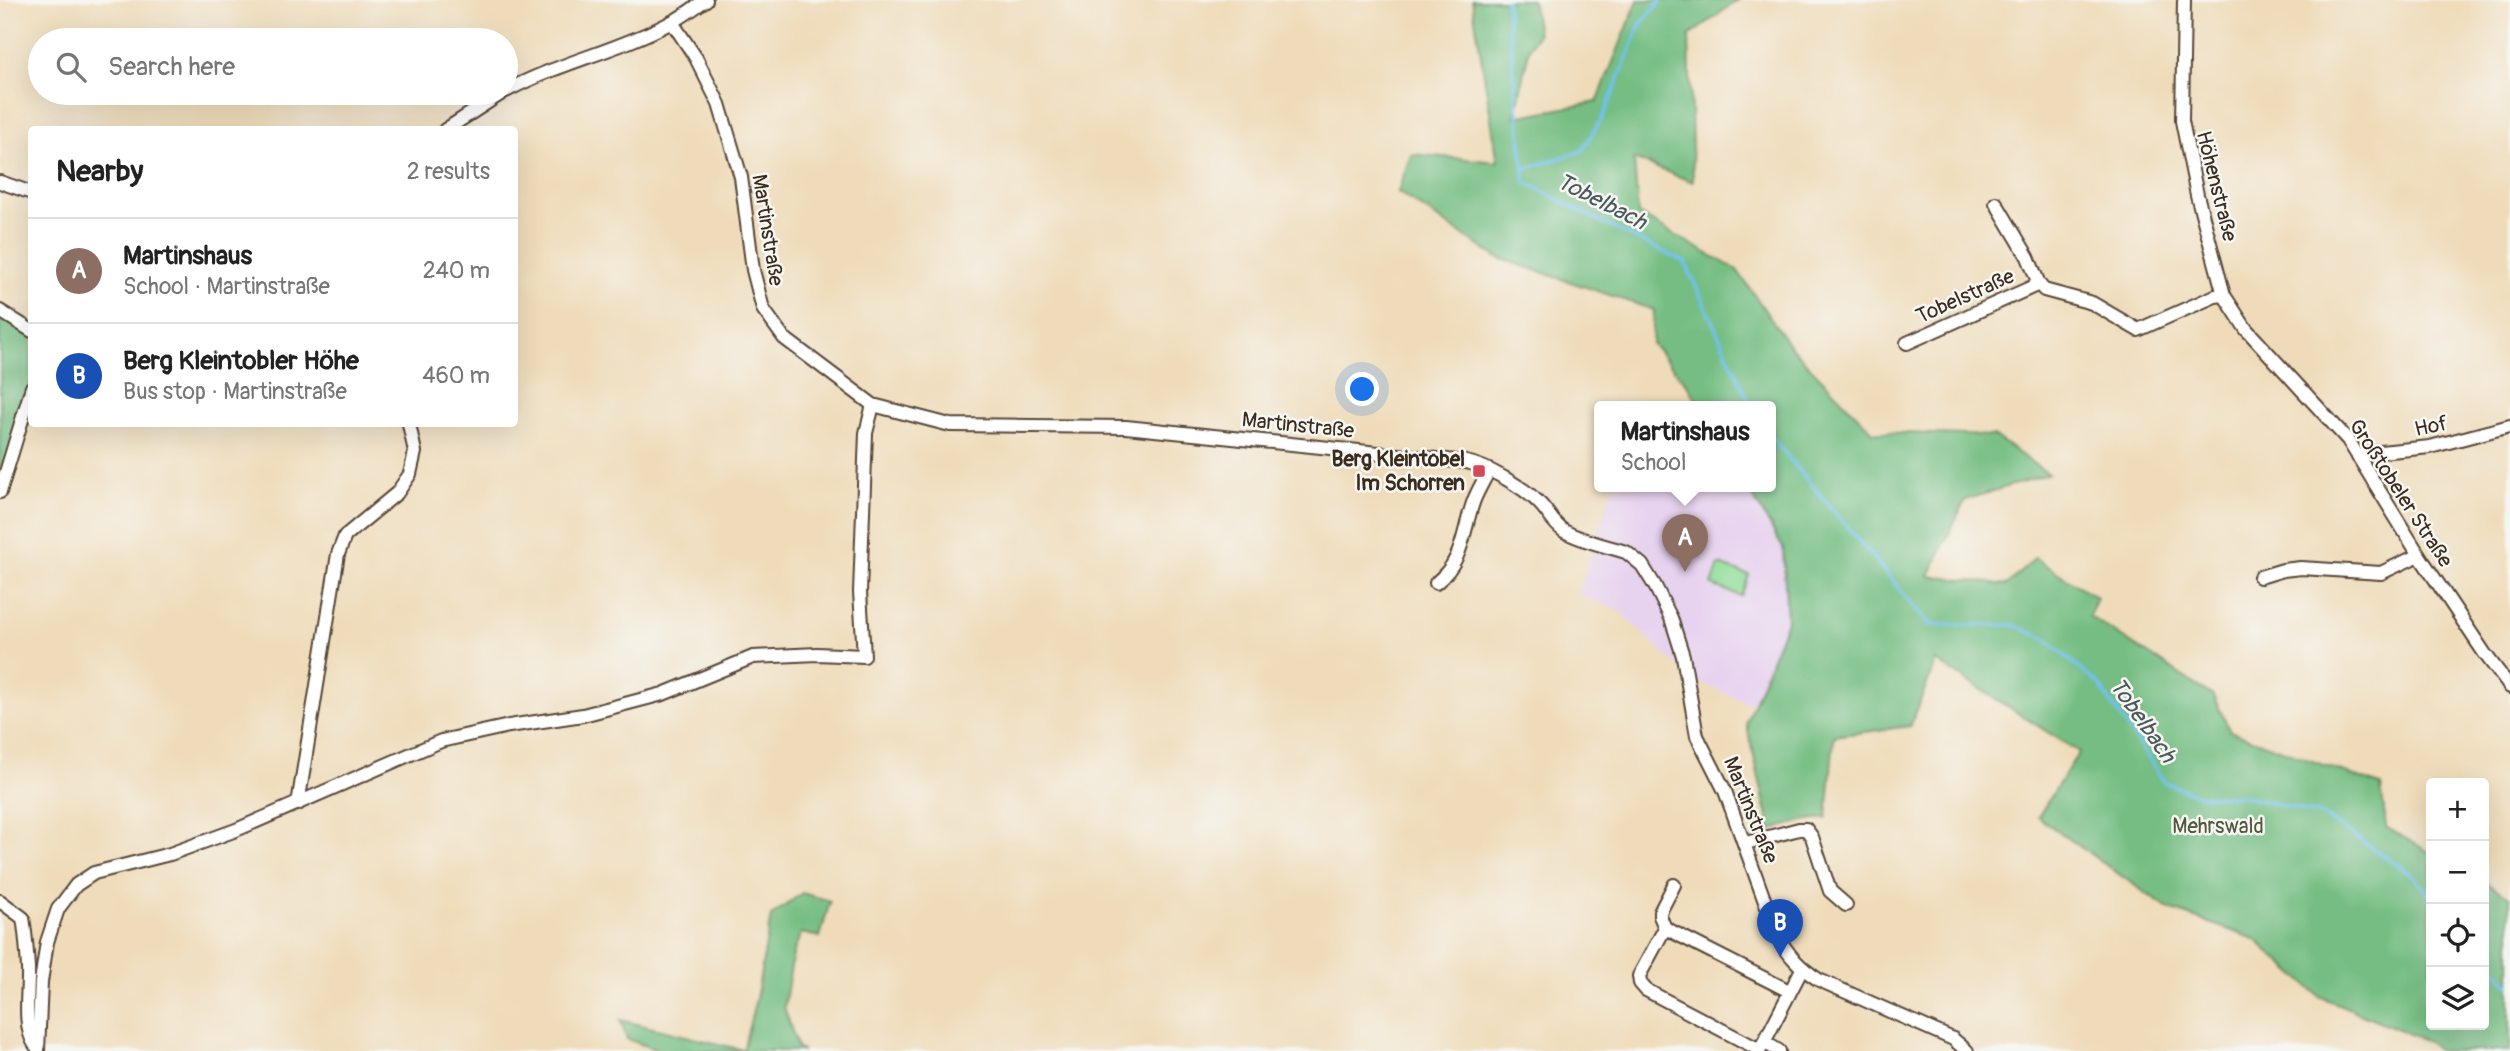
<!DOCTYPE html>
<html lang="en">
<head>
<meta charset="utf-8">
<style>
  :root { --surface:#fff; --page:#f2f2f2; --text:#222; --muted:#767676; --line:#e0e0e0; --accent:#1a73e8 }
  body { margin:0; font-family:Pangolin,sans-serif; background:var(--page); color:var(--text) }
  .controls { position:absolute; right:21px; bottom:21px; display:grid; overflow:hidden; border-radius:7px; box-shadow:0 7px 28px #0002 }
  .controls button { width:63px; height:63px; display:grid; place-items:center; padding:0; border:0; border-bottom:2px solid var(--line); background:var(--surface); color:var(--text); font:35px sans-serif }
  .you { position:absolute; left:1363px; top:390px; width:24px; height:24px; margin:-18px; border:5px solid #fff; border-radius:50%; background:#1a73e8; box-shadow:0 0 0 10px #1a73e833 }
  .badge { display:grid; place-items:center; width:46px; height:46px; border-radius:50%; background:var(--accent); color:#fff; font-size:23px; font-weight:700 }
  .pin { position:absolute; translate:-50% -58px; filter:drop-shadow(0 2px 4px #0008) }
  .pin::after { content:''; position:absolute; top:37px; width:24px; height:21px; background:inherit; clip-path:polygon(0 0,100% 0,50% 100%) }
  .popup { position:absolute; left:1594px; top:401px; width:182px; height:91px; box-sizing:border-box; display:grid; place-content:center; border-radius:7px; background:var(--surface); filter:drop-shadow(0 2px 5px #0005); font-size:23px; white-space:nowrap; color:var(--muted) }
  .popup b { font-size:26px; color:var(--text) }
  .popup::after { content:''; position:absolute; left:50%; top:100%; margin-left:-14px; border:14px solid transparent; border-top-color:var(--surface) }
  .list { margin:0; padding:0; list-style:none }
  h2 { display:flex; justify-content:space-between; align-items:center; height:91px; margin:0; padding:0 28px; font-size:30px }
  h2 small { font-size:23px; font-weight:400; color:var(--muted) }
  .list li { display:grid; grid-template-columns:46px 1fr auto; gap:21px; align-items:center; box-sizing:border-box; height:105px; padding:0 28px; border-top:2px solid var(--line) }
  .list b { display:block; font-size:26px; white-space:nowrap }
  .list p { margin:0; font-size:23px; white-space:nowrap; color:var(--muted) }
  .list em { font-size:23px; font-style:normal; color:var(--muted) }
  .icon { flex:none; width:38px; height:38px; fill:none; stroke:currentColor; stroke-width:2; stroke-linecap:round; stroke-linejoin:round }
  .map { position:relative; flex:none; width:2510px; height:1051px; overflow:hidden }
  .search { position:absolute; background:var(--surface); box-shadow:0 7px 28px #0002; left:28px; top:28px; width:490px; height:77px; display:flex; align-items:center; gap:18px; box-sizing:border-box; padding:0 24px; border-radius:38px; color:var(--muted); font-size:26px }
  .panel { position:absolute; background:var(--surface); box-shadow:0 7px 28px #0002; left:28px; top:126px; width:490px; height:301px; border-radius:7px }
  .map>svg:first-child { display:block }
  .built { fill:#e7d2ef }
  .green { fill:#92de9a; stroke:#66845c; stroke-width:2 }
  .forest { fill:#75bd82; stroke:#587450; stroke-width:2 }
  .lines { fill:none; stroke-linecap:round; stroke-linejoin:round }
  .stream { stroke:#71c2ec; stroke-width:3.5 }
  .street-casing { stroke:#564535; stroke-width:16 }
  .street { stroke:#fff; stroke-width:12 }
  .poi-dot { fill:#d1495b; stroke:#f6f6f2; stroke-width:2.5 }
  .labels { text-anchor:middle; stroke-width:5; stroke-linejoin:round; paint-order:stroke }
  .street-label { font-size:21px; fill:#3b2a1e; stroke:#f6f6f2 }
  .poi-label { font-size:21px; font-weight:bold; fill:#3b2a1e; stroke:#f6f6f2; text-anchor:end }
  .park-label { font-size:21px; fill:#51573d; stroke:#f6f6f2 }
  .water-label { font-size:23px; font-style:italic; fill:#4b585c; stroke:#f6f6f2 }
</style>
</head>
<body>
<div class="map">
<svg width="2510" height="1051" viewBox="0 0 2510 1051">
  <rect width="100%" height="100%" fill="#f6f6f2"/>
  <filter id="ink" filterUnits="userSpaceOnUse"><feTurbulence type="fractalNoise" baseFrequency=".0143" numOctaves="2"/><feDisplacementMap in="SourceGraphic" scale="14" xChannelSelector="R" yChannelSelector="G"/><feConvolveMatrix kernelMatrix="1 2 1 2 8 2 1 2 1" color-interpolation-filters="sRGB"/></filter>
  <filter id="wash" filterUnits="userSpaceOnUse"><feTurbulence type="fractalNoise" baseFrequency=".00686" numOctaves="4" result="noise"/><feDisplacementMap in="SourceGraphic" scale="28" xChannelSelector="R" yChannelSelector="G"/><feGaussianBlur stdDeviation="1.57" result="paint"/><feColorMatrix in="noise" values="0 0 0 0 0 0 0 0 0 0 0 0 0 0 0 0 0 1.4 0 .05"/><feComposite in="paint" operator="in"/></filter>
  <g filter="url(#wash)">
    <rect width="100%" height="100%" fill="#efdbb9"/>
    <!-- built -->
    <path class="built" d="M1613,486h134l36,62 4,73 -34,84 -62,-26 -74,-70 -39,-14z"/>
    <!-- green -->
    <path class="green" d="M1719,565l30,10 -8,21 -29,-11z"/>
    <!-- forest -->
    <g class="forest">
      <path d="M1472,0h60l6,33 -9,16 -14,68 82,-15 41,-102h100l-49,36 4,146 -59,-23 4,55 99,56 53,76 83,86 121,4 54,38 -83,26 -36,76 78,9 28,-27 62,40 -8,18 124,80 17,35 151,55 5,41 45,26v172h53v-143l26,15v154h-72l-9,-9 -110,-46 -64,-57 -88,-31 -129,-91 41,-65 -143,-91 -26,65 -76,10 -7,82 -20,2 -36,10 -25,-108 41,-101 -4,-73 -36,-62h24v-80h-71l-12,-21 -36,-41 2,-34 -158,-53 -98,-65 13,-38 87,8z"/>
      <path d="M0,311l32,20 -1,55 -31,106z"/>
      <path d="M802,893l28,8 -10,36 -19,-4 -8,21 -9,53 14,42 5,2h-143l-33,-12 -7,-19 123,30 13,-51 15,-83z"/>
    </g>
    <g class="lines">
      <!-- stream -->
      <g class="stream">
        <path d="M1506,0l19,182 86,45 74,35 66,144"/>
        <path d="M1524,169l58,-18 24,-40 34,-86 21,-25"/>
        <path d="M1771,437l159,188h84l32,14 53,46 66,98 37,13h41l79,19 91,60 18,22"/>
        <path d="M2484,957l26,28"/>
      </g>
    </g>
  </g>
  <g filter="url(#ink)">
    <g class="lines">
      <defs>
        <g id="street">
          <path d="M2184,0l-2,121 15,74 27,100 22,34 102,111 71,115 66,99 25,33"/>
          <path d="M672,22l24,36 23,46 22,73 12,93 10,39 21,29 89,67 77,20 176,2 340,35c21,4 57,25 72,40 10,9 14,21 26,29 18,10 42,15 62,21l16,13 13,21 16,32 12,38 14,80 28,55 52,144c11,20 23,33 42,45l134,59 14,12"/>
          <path d="M506,91c52,-28 111,-40 164,-68 13,-6 24,-16 36,-23"/>
          <path d="M445,130l57,-37"/>
          <path d="M0,182l32,11"/>
          <path d="M1996,203l32,54 11,27 5,6 48,13 46,27 77,-34 9,-1"/>
          <path d="M0,311l32,20"/>
          <path d="M1907,343l132,-59"/>
          <path d="M2358,457l13,-4 59,-6 80,-21"/>
          <path d="M0,492l32,-105"/>
          <path d="M2260,577l23,-7 18,-2 80,5 38,-18"/>
          <path d="M1436,583c29,-24 26,-51 38,-83 4,-10 10,-20 15,-30"/>
          <path d="M298,804l40,-250 7,-18 52,-43 13,-19 5,-22 -6,-28"/>
          <path d="M1746,843l53,-14h7l6,8 18,54 16,14"/>
          <path d="M0,901l23,17c3,17 4,34 5,50 1,24 -6,57 7,77"/>
          <path d="M1665,928l-5,-12v-4l14,-27"/>
          <path d="M1789,991l-124,-63 -26,48 1,7 6,7 114,60 42,-81"/>
          <path d="M1764,1042l15,9"/>
          <path d="M38,1051l3,-69 6,-40 11,-33 18,-24 18,-12 76,-19 66,-24 205,-89 68,-15 74,-11 80,-21 90,-37 64,-3 47,2 -4,-64 6,-159 7,-28"/>
        </g>
      </defs>
      <!-- street casing -->
      <use href="#street" class="street-casing"/>
      <!-- street -->
      <use href="#street" class="street"/>
    </g>
  </g>
  <!-- markers -->
  <rect class="poi-dot" x="1472" y="464" width="14" height="14" rx="3.5"/>
  <g class="labels">
    <!-- street labels -->
    <g class="street-label">
      <text transform="translate(2217 186) rotate(76)" y="7">Höhenstraße</text>
      <text transform="translate(768 230) rotate(81)" y="7">Martinstraße</text>
      <text transform="translate(1965 296) rotate(-24)" y="7">Tobelstraße</text>
      <text transform="translate(1298 425) rotate(6)" y="7">Martinstraße</text>
      <text transform="translate(2431 426) rotate(-12)" y="7">Hof</text>
      <text transform="translate(2401 493) rotate(57)" y="7">Großtobeler Straße</text>
      <text transform="translate(1751 810) rotate(68)" y="7">Martinstraße</text>
    </g>
    <!-- poi labels -->
    <g class="poi-label">
      <text x="1465" y="466">Berg Kleintobel<tspan x="1465" dy="24">Im Schorren</tspan></text>
    </g>
    <!-- park labels -->
    <g class="park-label">
      <text x="2218" y="833">Mehrswald</text>
    </g>
    <!-- water labels -->
    <g class="water-label">
      <text transform="translate(1602 201) rotate(27)" y="8">Tobelbach</text>
      <text transform="translate(2143 720) rotate(55)" y="8">Tobelbach</text>
    </g>
  </g>
</svg>
<div class="controls">
<button>+</button>
<button>−</button>
<button><svg class="icon" aria-label="locate" viewBox="0 0 24 24"><circle cx="12" cy="12" r="6"/><path d="M12 2v4M12 18v4M2 12h4M18 12h4"/></svg></button>
<button><svg class="icon" aria-label="layers" viewBox="0 0 24 24"><path d="M12 4l9 5-9 5-9-5zM3 14l9 5 9-5"/></svg></button>
</div>
<div class="you"></div>
<div class="pin badge" style="left:1685px;top:572px;background:#8d6e63">A</div>
<div class="popup"><b>Martinshaus</b>School</div>
<div class="pin badge" style="left:1780px;top:957px;background:#1a4fb4">B</div>
<div class="search"><svg class="icon" aria-label="search" viewBox="0 0 24 24"><circle cx="10" cy="10" r="6"/><path d="M15 15l6 6"/></svg>Search here</div>
<section class="panel">
<h2>Nearby<small>2 results</small></h2>
<ul class="list">
<li><span class="badge" style="background:#8d6e63">A</span><div><b>Martinshaus</b><p>School · Martinstraße</p></div><em>240 m</em></li>
<li><span class="badge" style="background:#1a4fb4">B</span><div><b>Berg Kleintobler Höhe</b><p>Bus stop · Martinstraße</p></div><em>460 m</em></li>
</ul>
</section>
</div>
</body>
</html>
